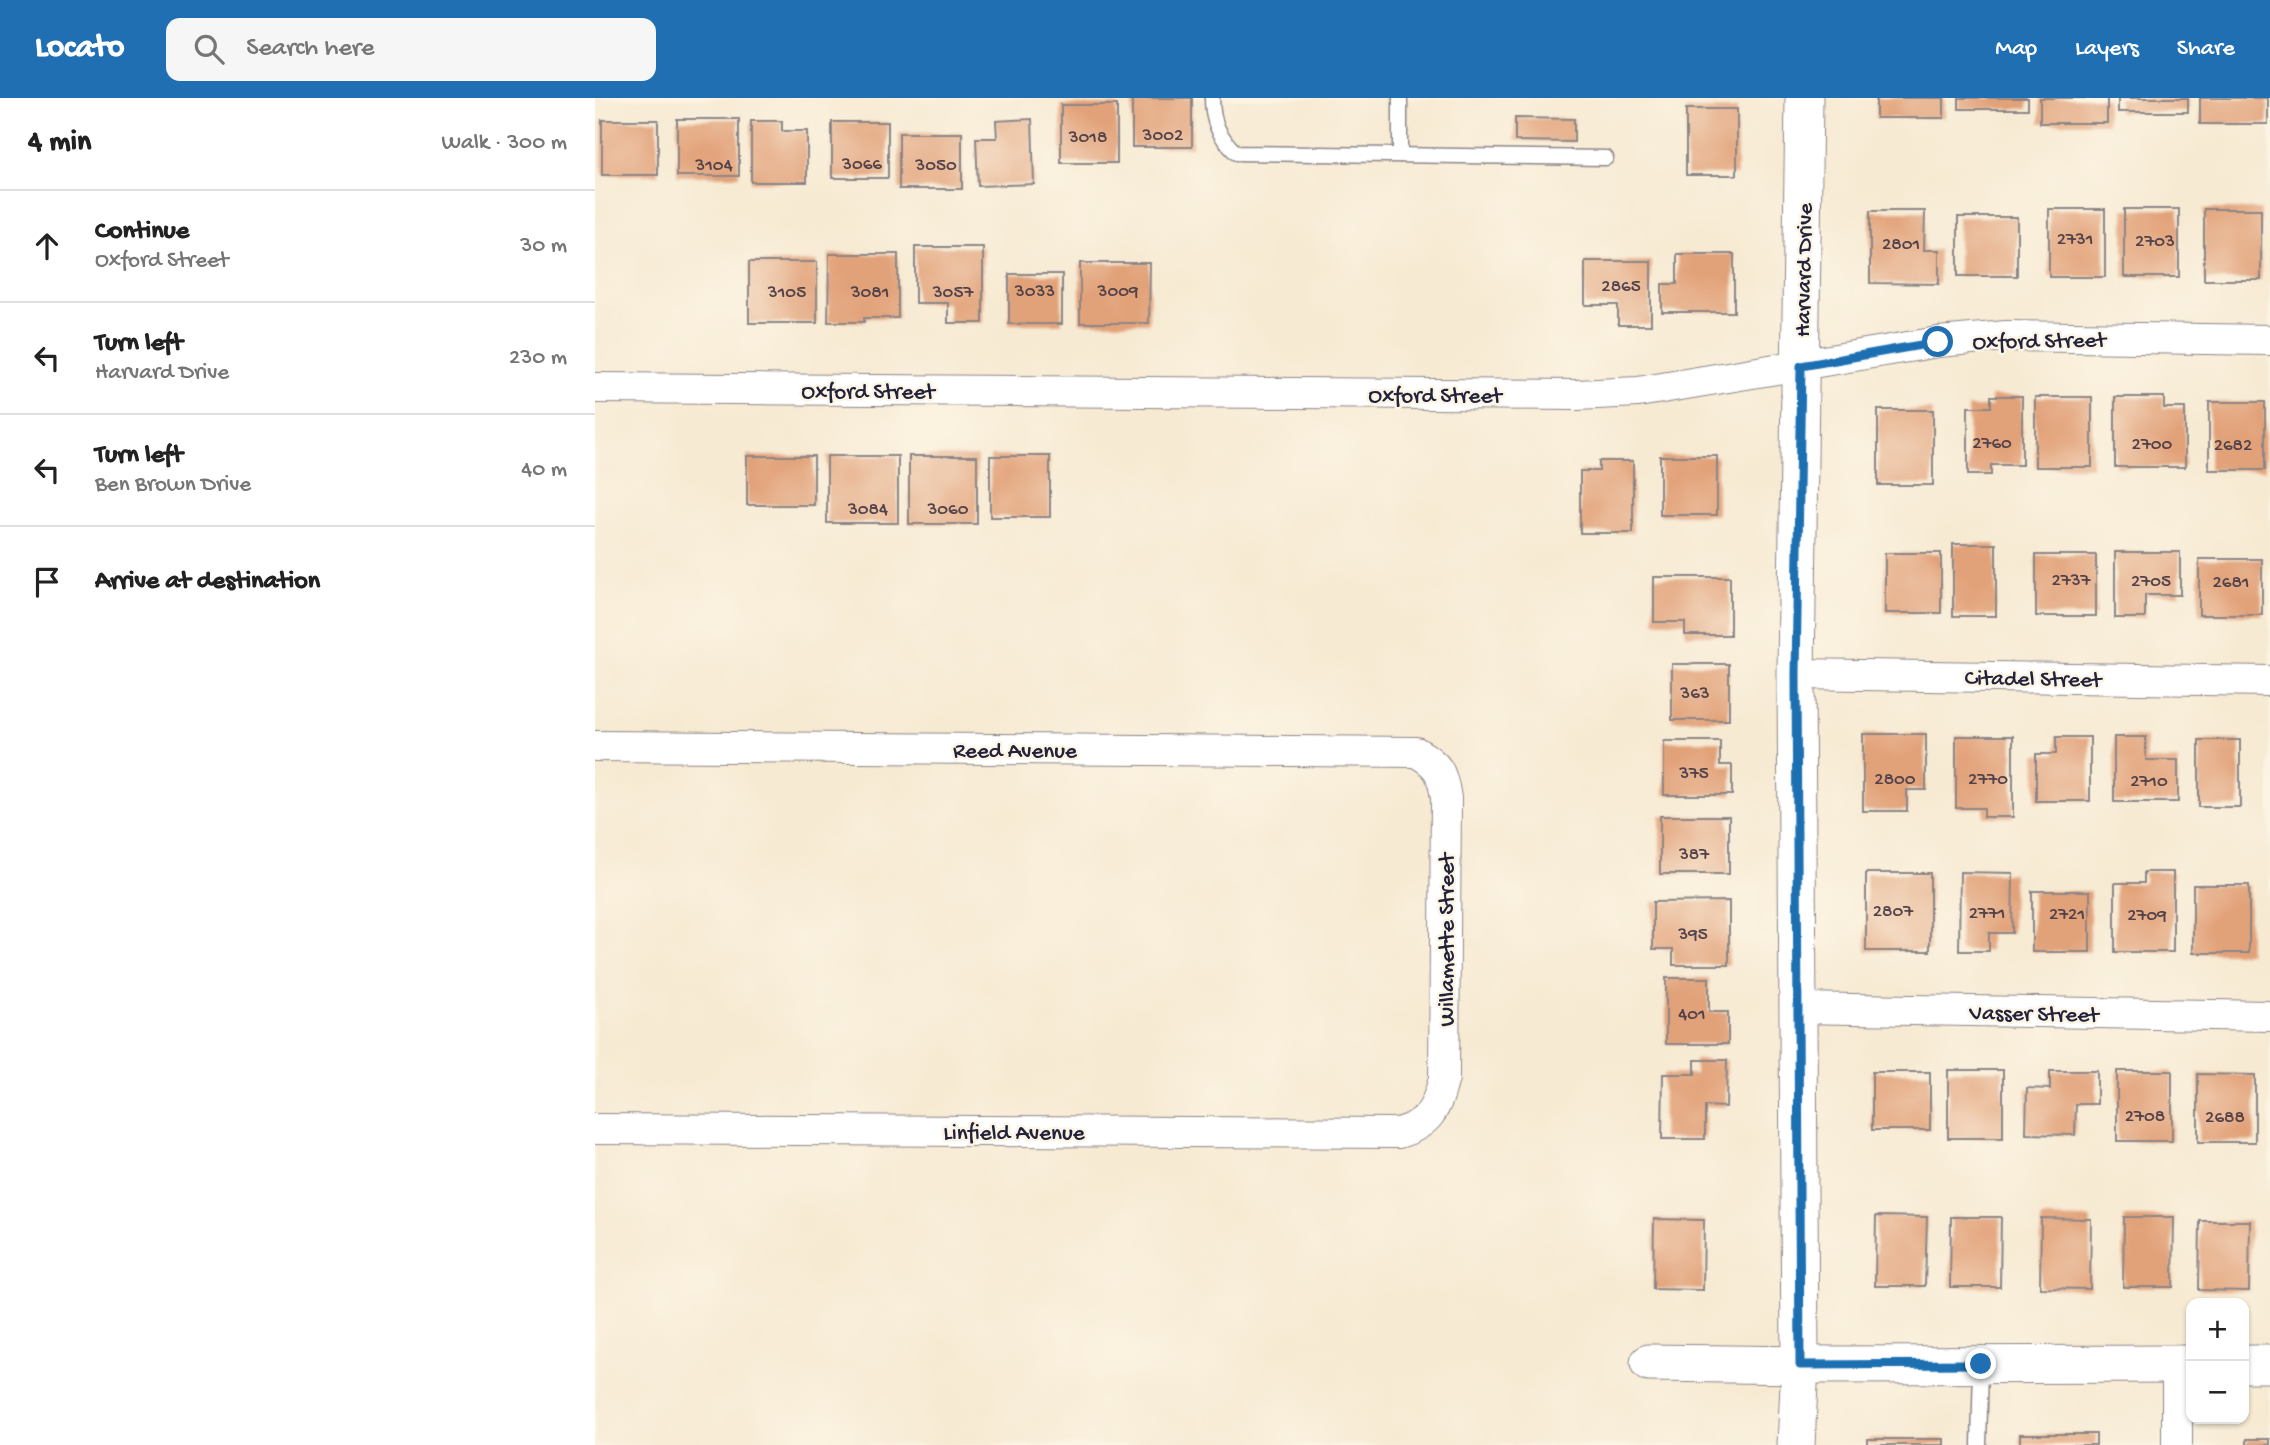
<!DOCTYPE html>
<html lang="en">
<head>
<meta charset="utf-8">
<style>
  :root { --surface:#fff; --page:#f6f6f6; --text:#222; --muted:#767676; --line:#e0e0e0; --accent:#1f6fb2 }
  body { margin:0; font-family:"Gochi Hand",sans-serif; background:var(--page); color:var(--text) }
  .controls { position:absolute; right:21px; bottom:21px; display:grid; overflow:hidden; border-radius:14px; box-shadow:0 2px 5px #0004 }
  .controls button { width:63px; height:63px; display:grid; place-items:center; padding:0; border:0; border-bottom:2px solid var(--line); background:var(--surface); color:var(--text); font:35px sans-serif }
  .stop { position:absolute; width:21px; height:21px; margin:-16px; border:5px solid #1f6fb2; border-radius:50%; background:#fff }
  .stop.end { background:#1f6fb2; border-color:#fff; box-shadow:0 2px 7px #0008 }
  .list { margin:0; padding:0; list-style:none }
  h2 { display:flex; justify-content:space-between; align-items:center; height:91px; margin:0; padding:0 28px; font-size:30px }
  h2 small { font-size:23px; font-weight:400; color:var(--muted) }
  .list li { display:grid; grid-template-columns:46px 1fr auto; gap:21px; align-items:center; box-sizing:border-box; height:112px; padding:0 28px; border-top:2px solid var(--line) }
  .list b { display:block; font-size:26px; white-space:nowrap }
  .list p { margin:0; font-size:23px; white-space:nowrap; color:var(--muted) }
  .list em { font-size:23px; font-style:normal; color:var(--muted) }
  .icon { flex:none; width:38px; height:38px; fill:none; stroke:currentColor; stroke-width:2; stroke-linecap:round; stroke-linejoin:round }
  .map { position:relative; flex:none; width:1675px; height:1347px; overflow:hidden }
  header { display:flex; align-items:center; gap:42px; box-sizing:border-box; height:98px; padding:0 35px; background:var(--accent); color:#fff }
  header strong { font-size:33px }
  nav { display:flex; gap:38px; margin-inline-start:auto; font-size:24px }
  .search { width:490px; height:63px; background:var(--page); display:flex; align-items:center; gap:18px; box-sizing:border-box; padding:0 24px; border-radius:14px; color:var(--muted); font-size:26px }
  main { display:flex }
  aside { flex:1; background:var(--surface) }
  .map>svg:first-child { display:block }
  .building { fill:#e2a279 }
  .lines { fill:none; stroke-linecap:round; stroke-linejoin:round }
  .service-casing { stroke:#8c8687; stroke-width:17 }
  .minor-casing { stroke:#8c8687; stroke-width:32 }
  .tertiary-casing { stroke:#8c8687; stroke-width:39 }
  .service { stroke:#fff; stroke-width:14 }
  .minor { stroke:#fff; stroke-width:30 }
  .tertiary { stroke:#fff; stroke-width:37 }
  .route { stroke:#1f6fb2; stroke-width:9 }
  .labels { text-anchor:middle; stroke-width:5; stroke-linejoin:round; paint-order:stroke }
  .number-label { font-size:19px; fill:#52424a }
  .street-label { font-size:23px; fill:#22223b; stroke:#fcf5e5 }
</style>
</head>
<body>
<header>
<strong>Locato</strong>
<div class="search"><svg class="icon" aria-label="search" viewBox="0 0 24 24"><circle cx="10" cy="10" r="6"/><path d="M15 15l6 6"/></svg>Search here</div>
<nav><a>Map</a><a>Layers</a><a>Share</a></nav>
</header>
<main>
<aside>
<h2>4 min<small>Walk · 300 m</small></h2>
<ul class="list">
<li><svg class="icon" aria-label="ahead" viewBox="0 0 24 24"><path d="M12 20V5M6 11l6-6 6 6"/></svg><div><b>Continue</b><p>Oxford Street</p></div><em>30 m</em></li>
<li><svg class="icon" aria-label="left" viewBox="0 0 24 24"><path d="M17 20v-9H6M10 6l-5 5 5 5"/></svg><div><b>Turn left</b><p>Harvard Drive</p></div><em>230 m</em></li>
<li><svg class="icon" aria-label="left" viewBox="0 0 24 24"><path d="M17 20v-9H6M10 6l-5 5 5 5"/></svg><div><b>Turn left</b><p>Ben Brown Drive</p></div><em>40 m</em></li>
<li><svg class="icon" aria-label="arrive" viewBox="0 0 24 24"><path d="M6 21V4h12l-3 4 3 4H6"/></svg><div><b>Arrive at destination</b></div></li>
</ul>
</aside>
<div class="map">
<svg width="1675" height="1347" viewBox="0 0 1675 1347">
  <rect width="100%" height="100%" fill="#fcf5e5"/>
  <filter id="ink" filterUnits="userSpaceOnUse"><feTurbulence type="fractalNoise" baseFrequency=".0143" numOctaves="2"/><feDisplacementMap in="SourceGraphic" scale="14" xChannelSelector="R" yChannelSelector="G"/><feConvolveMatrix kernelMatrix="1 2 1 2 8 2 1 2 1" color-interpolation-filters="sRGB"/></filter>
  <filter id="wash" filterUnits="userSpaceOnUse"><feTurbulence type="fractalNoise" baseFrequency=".00686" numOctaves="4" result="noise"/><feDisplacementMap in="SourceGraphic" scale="28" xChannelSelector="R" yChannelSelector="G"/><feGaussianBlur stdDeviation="1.57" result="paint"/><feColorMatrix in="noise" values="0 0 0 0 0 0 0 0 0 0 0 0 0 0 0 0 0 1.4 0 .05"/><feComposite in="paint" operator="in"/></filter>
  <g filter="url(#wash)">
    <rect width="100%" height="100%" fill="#f7ead3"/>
    <g id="blocks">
      <!-- building -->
      <g class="building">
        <rect x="537" y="0" width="60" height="49"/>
        <rect x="1281" y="0" width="68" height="20"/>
        <rect x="1364" y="0" width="69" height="11"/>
        <rect x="1445" y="0" width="67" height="25"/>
        <rect x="1523" y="0" width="70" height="14"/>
        <rect x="1605" y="0" width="68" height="26"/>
        <rect x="466" y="7" width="56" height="58"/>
        <rect x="1091" y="11" width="51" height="66"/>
        <path d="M920,20l59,1v23l-59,-1z"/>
        <rect x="82" y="21" width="62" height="57"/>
        <path d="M437,21l2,65 -56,2 -2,-48h21l-1,-17z"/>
        <rect x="7" y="22" width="56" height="55"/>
        <path d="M156,23h31v10h25v51h-56z"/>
        <rect x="237" y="24" width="56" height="56"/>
        <rect x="304" y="35" width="63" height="56"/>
        <rect x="1454" y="111" width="56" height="68"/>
        <rect x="1529" y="111" width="55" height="68"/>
        <rect x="1609" y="111" width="57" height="71"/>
        <path d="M1275,113h55l-1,39h15v34l-69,-1z"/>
        <rect x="1363" y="119" width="59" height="59"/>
        <path d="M320,149h68v76h-35v-20h-33z"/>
        <path d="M234,156h69v64h-34v4h-36z"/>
        <path d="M1082,156h57v58h-72v-28h15z"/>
        <path d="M990,163h66v64h-33v-20h-33z"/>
        <rect x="154" y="164" width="68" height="61"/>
        <path d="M485,165h70l-1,60h-69z"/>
        <rect x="414" y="176" width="53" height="50"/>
        <path d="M1396,298h31v69h-31v10h-23v-68h23z"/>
        <rect x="1440" y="299" width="57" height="70"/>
        <path d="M1520,299h49v11h21v59h-70z"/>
        <rect x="1614" y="304" width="56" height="68"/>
        <rect x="1283" y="312" width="55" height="75"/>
        <rect x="152" y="358" width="67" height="49"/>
        <rect x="232" y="358" width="71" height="67"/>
        <rect x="314" y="358" width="68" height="68"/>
        <rect x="395" y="358" width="60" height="61"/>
        <rect x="1065" y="358" width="57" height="59"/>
        <path d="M1004,363h34v72h-53v-62h19z"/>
        <rect x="1358" y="446" width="43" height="72"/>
        <path d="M1520,454h65v43h-35v23h-30z"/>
        <rect x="1290" y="455" width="56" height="60"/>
        <rect x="1441" y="457" width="60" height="61"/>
        <rect x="1604" y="461" width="63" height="56"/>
        <path d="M1059,479h76v58h-45v-13h-31z"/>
        <rect x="1077" y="566" width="57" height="56"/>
        <path d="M1268,636h63v56h-19v21h-44z"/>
        <path d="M1361,638h57v81h-29v-9h-28z"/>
        <path d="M1461,639h34v64h-54v-47h20z"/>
        <path d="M1519,639h32v23h32v42h-64z"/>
        <rect x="1604" y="642" width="41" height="67"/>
        <path d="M1069,643h56v24h12v30h-68z"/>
        <rect x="1065" y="718" width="69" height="58"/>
        <path d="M1365,774l53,1 -1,60h-23v18h-30z"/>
        <path d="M1549,774h29v80h-58v-69h29z"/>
        <rect x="1271" y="775" width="64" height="78"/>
        <rect x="1598" y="787" width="56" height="68"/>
        <rect x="1437" y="793" width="58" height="61"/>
        <path d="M1134,803v64h-56v-16h-20v-47z"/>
        <path d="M1071,880h43v34h19v32h-62z"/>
        <path d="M1100,962h32l-1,47 -21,-1v33h-43l1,-65h32z"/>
        <rect x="1353" y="972" width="55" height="68"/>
        <path d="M1455,973h47v33h-21l-1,31 -49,-1 1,-46 23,1z"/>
        <rect x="1522" y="973" width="55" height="70"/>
        <rect x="1277" y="974" width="58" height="58"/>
        <path d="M1603,976l57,1v67h-57z"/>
        <path d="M1281,1118l51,1 -2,69h-50z"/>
        <path d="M1356,1119h50l-1,70h-50z"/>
        <path d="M1529,1119h50l-1,70h-50z"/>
        <path d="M1446,1120l50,1 -1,70 -50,-1z"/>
        <path d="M1059,1121l50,1 -1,70 -50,-1z"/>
        <path d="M1605,1123h50l-1,70 -50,-1z"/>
        <rect x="1425" y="1336" width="76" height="11"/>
        <rect x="1273" y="1341" width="76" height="6"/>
        <rect x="1652" y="1341" width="23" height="6"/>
      </g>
    </g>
  </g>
  <g filter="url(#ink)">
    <use href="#blocks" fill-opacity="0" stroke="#8c8687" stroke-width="2"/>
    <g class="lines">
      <defs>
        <g id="service">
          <path d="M617,0c0,24 7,38 24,55l370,5"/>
          <path d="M805,57v-57"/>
          <path d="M1384,1347l2,-79"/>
        </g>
        <g id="minor">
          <path d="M0,290l982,7 61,-3 300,-50 68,-6 264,4"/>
          <path d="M1201,576l474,7"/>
          <path d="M0,648l821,6c23,13 26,20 30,46l-2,280c-8,31 -14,46 -46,55l-803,-4"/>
          <path d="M1202,910l473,8"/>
          <path d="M1582,1266v81"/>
        </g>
        <g id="tertiary">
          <path d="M1054,1265l151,2 391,-1"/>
          <path d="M1649,1266h26"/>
          <path d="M1201,1347l4,-80 -4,-691 8,-576"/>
        </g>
      </defs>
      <!-- service casing -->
      <use href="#service" class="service-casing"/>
      <!-- minor casing -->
      <use href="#minor" class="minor-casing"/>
      <!-- tertiary casing -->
      <use href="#tertiary" class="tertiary-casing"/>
      <!-- service -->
      <use href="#service" class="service"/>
      <!-- minor -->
      <use href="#minor" class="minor"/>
      <!-- tertiary -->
      <use href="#tertiary" class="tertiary"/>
    </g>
  </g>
  <g class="lines" filter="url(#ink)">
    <!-- route -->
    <path class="route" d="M1343,244l-137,24 -5,308 4,691 181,-1"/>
  </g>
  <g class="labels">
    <!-- number labels -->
    <g class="number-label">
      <text x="568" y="42">3002</text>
      <text x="493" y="44">3018</text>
      <text x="267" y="71">3066</text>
      <text x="119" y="72">3104</text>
      <text x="341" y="72">3050</text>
      <text x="1480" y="146">2731</text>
      <text x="1560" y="148">2703</text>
      <text x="1306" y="151">2801</text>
      <text x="1026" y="193">2865</text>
      <text x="440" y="198">3033</text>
      <text x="523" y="198">3009</text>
      <text x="192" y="199">3105</text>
      <text x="275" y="199">3081</text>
      <text x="358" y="199">3057</text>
      <text x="1397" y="350">2760</text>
      <text x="1557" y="351">2700</text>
      <text x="1638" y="352">2682</text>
      <text x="273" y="416">3084</text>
      <text x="353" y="416">3060</text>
      <text x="1476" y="487">2737</text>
      <text x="1556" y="488">2705</text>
      <text x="1636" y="489">2681</text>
      <text x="1100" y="600">363</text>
      <text x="1099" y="680">375</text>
      <text x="1300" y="686">2800</text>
      <text x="1393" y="686">2770</text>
      <text x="1554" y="688">2710</text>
      <text x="1099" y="761">387</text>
      <text x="1298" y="818">2807</text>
      <text x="1392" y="820">2771</text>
      <text x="1472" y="821">2721</text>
      <text x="1552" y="822">2709</text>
      <text x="1098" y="841">395</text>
      <text x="1097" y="921">401</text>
      <text x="1550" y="1023">2708</text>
      <text x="1630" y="1024">2688</text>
    </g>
    <!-- street labels -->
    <g class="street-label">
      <text transform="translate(1207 172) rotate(-89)" y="8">Harvard Drive</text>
      <text transform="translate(1444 241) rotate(-1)" y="8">Oxford Street</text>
      <text x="273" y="300">Oxford Street</text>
      <text x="840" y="304">Oxford Street</text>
      <text transform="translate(1438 579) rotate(1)" y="8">Citadel Street</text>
      <text x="420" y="659">Reed Avenue</text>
      <text transform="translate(850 842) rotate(-90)" y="8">Willamette Street</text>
      <text transform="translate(1439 914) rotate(1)" y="8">Vasser Street</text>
      <text x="419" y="1041">Linfield Avenue</text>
    </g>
  </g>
</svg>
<div class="controls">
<button>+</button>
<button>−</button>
</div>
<div class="stop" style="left:1343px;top:244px"></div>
<div class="stop end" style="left:1386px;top:1266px"></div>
</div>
</main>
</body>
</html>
